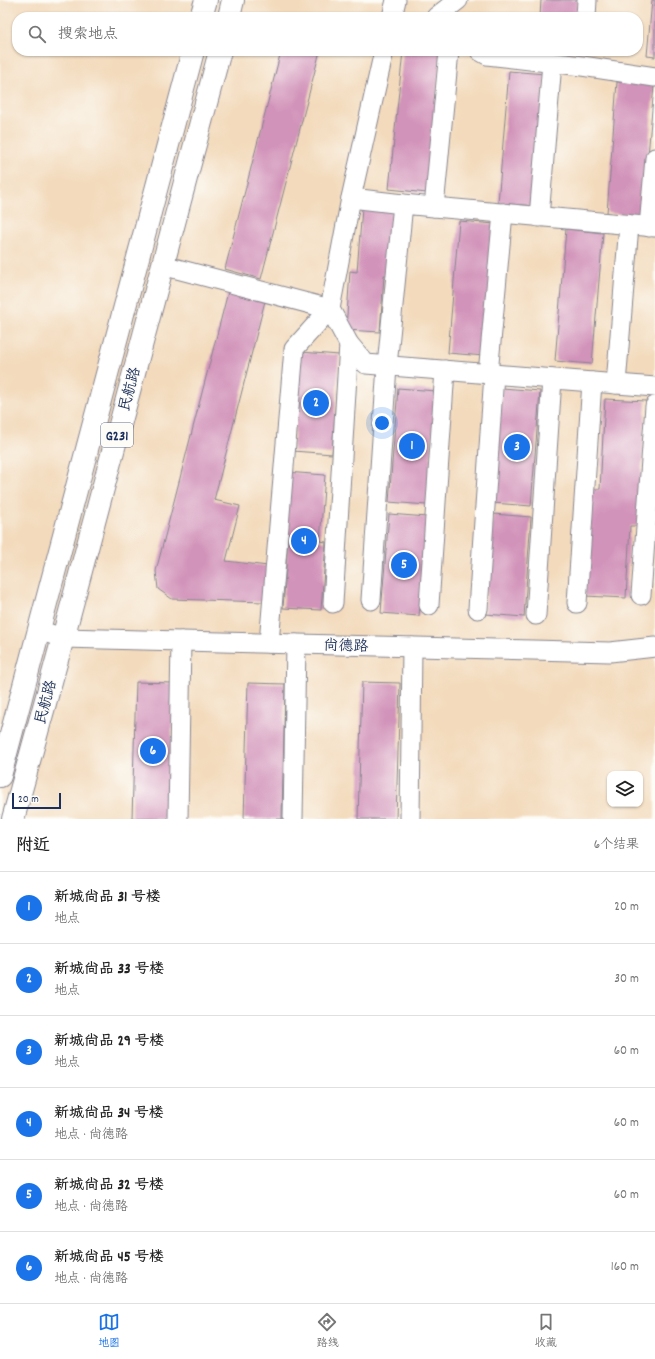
<!DOCTYPE html>
<html lang="zh">
<head>
<meta charset="utf-8">
<style>
  :root { --surface:#fff; --page:#f6f6f6; --text:#222; --muted:#767676; --line:#e0e0e0; --accent:#1a73e8 }
  body { margin:0; font-family:Dekko,"LXGW WenKai TC",sans-serif; background:var(--page); color:var(--text) }
  .controls { position:absolute; right:12px; bottom:12px; display:grid; overflow:hidden; border-radius:8px; box-shadow:0 1px 3px #0004 }
  .controls button { width:36px; height:36px; display:grid; place-items:center; padding:0; border:0; border-bottom:1px solid var(--line); background:var(--surface); color:var(--text); font:20px sans-serif }
  .scale { position:absolute; left:12px; bottom:10px; width:49px; box-sizing:border-box; padding-left:4px; border:2px solid #1b2f5e; border-top:0; font-size:11px; line-height:14px; white-space:nowrap; color:#1b2f5e; -webkit-text-stroke:3px #fdfcf7; paint-order:stroke }
  .you { position:absolute; left:382px; top:423px; width:14px; height:14px; margin:-10px; border:3px solid #fff; border-radius:50%; background:#1a73e8; box-shadow:0 0 0 6px #1a73e833 }
  .badge { display:grid; place-items:center; width:26px; height:26px; border-radius:50%; background:var(--accent); color:#fff; font-size:13px; font-weight:700 }
  .pin { position:absolute; translate:-50% -50%; border:2px solid #fff; box-shadow:0 1px 4px #0006 }
  .list { margin:0; padding:0; list-style:none }
  h2 { display:flex; justify-content:space-between; align-items:center; height:52px; margin:0; padding:0 16px; font-size:17px }
  h2 small { font-size:13px; font-weight:400; color:var(--muted) }
  .list li { display:grid; grid-template-columns:26px 1fr auto; gap:12px; align-items:center; box-sizing:border-box; height:72px; padding:0 16px; border-top:1px solid var(--line) }
  .list b { display:block; font-size:15px; white-space:nowrap }
  .list p { margin:0; font-size:13px; white-space:nowrap; color:var(--muted) }
  .list em { font-size:13px; font-style:normal; color:var(--muted) }
  .icon { flex:none; width:22px; height:22px; fill:none; stroke:currentColor; stroke-width:2; stroke-linecap:round; stroke-linejoin:round }
  .map { position:relative; flex:none; width:655px; height:819px; overflow:hidden }
  .search { position:absolute; background:var(--surface); box-shadow:0 1px 3px #0004; left:12px; right:12px; top:12px; height:44px; display:flex; align-items:center; gap:10px; box-sizing:border-box; padding:0 14px; border-radius:16px; color:var(--muted); font-size:15px }
  .sheet { height:484px; background:var(--surface) }
  nav { display:flex; justify-content:space-around; align-items:center; box-sizing:border-box; height:56px; border-top:1px solid var(--line); background:var(--surface); font-size:11px; color:var(--muted) }
  nav a { display:grid; justify-items:center; gap:2px }
  nav .on { color:var(--accent) }
  .map>svg:first-child { display:block }
  .building { fill:#d293ba }
  .lines { fill:none; stroke-linecap:round; stroke-linejoin:round }
  .minor-casing { stroke:#87848d; stroke-width:21 }
  .highway-casing { stroke:#87848d; stroke-width:24 }
  .minor { stroke:#fff; stroke-width:19 }
  .highway { stroke:#fff; stroke-width:22 }
  .labels { text-anchor:middle; stroke-width:3; stroke-linejoin:round; paint-order:stroke }
  .shield { fill:#fdfcf7; stroke:#5f6c8c; stroke-width:1 }
  .shield-label { font-size:14px; font-weight:bold; fill:#1b2f5e }
  .street-label { font-size:15px; fill:#1b2f5e; stroke:#fdfcf7 }
</style>
</head>
<body>
<div class="map">
<svg width="655" height="819" viewBox="0 0 655 819">
  <rect width="100%" height="100%" fill="#fdfcf7"/>
  <filter id="ink" filterUnits="userSpaceOnUse"><feTurbulence type="fractalNoise" baseFrequency=".025" numOctaves="2"/><feDisplacementMap in="SourceGraphic" scale="8" xChannelSelector="R" yChannelSelector="G"/><feConvolveMatrix kernelMatrix="1 2 1 2 8 2 1 2 1" color-interpolation-filters="sRGB"/></filter>
  <filter id="wash" filterUnits="userSpaceOnUse"><feTurbulence type="fractalNoise" baseFrequency=".012" numOctaves="4" result="noise"/><feDisplacementMap in="SourceGraphic" scale="16" xChannelSelector="R" yChannelSelector="G"/><feGaussianBlur stdDeviation="0.9" result="paint"/><feColorMatrix in="noise" values="0 0 0 0 0 0 0 0 0 0 0 0 0 0 0 0 0 1.4 0 .05"/><feComposite in="paint" operator="in"/></filter>
  <g filter="url(#wash)">
    <rect width="100%" height="100%" fill="#f3dabc"/>
    <g id="blocks">
      <!-- building -->
      <g class="building">
        <path d="M541,0h37l-1,17h-37z"/>
        <path d="M652,0h3v57l-8,-1z"/>
        <path d="M281,51h39l-59,228 -36,-10z"/>
        <path d="M403,51h38l-14,142 -38,-4z"/>
        <path d="M509,71l36,3 -11,132 -36,-3z"/>
        <path d="M617,82l37,3 -11,131 -36,-3z"/>
        <path d="M362,208l34,3 -5,64h-7l-4,57 -34,-2 4,-59 7,1z"/>
        <path d="M459,221l36,3 -11,132 -36,-3z"/>
        <path d="M566,229l37,4 -11,131 -37,-3z"/>
        <path d="M228,292l37,9 -51,199 26,6 -14,55 42,5 -4,36 -92,-3 -14,-10 -2,-18z"/>
        <path d="M301,352l38,3 -7,99 -39,-3z"/>
        <path d="M398,388l38,3 -9,114 -38,-3z"/>
        <path d="M502,388l38,3 -9,115 -38,-3z"/>
        <path d="M605,399l41,2 -8,125h-8l-4,72 -41,-2 6,-107h9z"/>
        <path d="M286,472l39,3 -5,66 6,1 -5,68 -38,-2 5,-68 -7,-1z"/>
        <path d="M389,514l38,3 -8,99 -38,-3z"/>
        <path d="M493,514l38,3 -7,100 -39,-3z"/>
        <path d="M136,682l37,1 -3,136h-38z"/>
        <path d="M362,682l38,1 -4,136h-38z"/>
        <path d="M248,683l37,1 -3,135h-38z"/>
      </g>
    </g>
  </g>
  <g filter="url(#ink)">
    <use href="#blocks" fill-opacity="0" stroke="#87848d" stroke-width="1"/>
    <g class="lines">
      <defs>
        <g id="minor">
          <path d="M392,17l4,-17"/>
          <path d="M436,17l22,-17"/>
          <path d="M586,17l1,-17"/>
          <path d="M480,51l7,4 95,11 73,11"/>
          <path d="M351,198l52,6"/>
          <path d="M434,207l221,20"/>
          <path d="M539,217l13,-154"/>
          <path d="M649,227l6,-69"/>
          <path d="M162,265l168,44 19,35 17,20 289,23"/>
          <path d="M488,374l15,-161"/>
          <path d="M616,384l13,-159"/>
          <path d="M641,595l14,-189"/>
          <path d="M371,600l16,-234 16,-162 31,3 15,-156"/>
          <path d="M333,603l16,-259"/>
          <path d="M577,603l15,-221"/>
          <path d="M429,605l16,-235"/>
          <path d="M478,609l16,-235"/>
          <path d="M536,615l16,-236"/>
          <path d="M38,630l25,8 547,14 45,-5"/>
          <path d="M269,643l25,-294 36,-40 21,-111 33,-147"/>
          <path d="M178,819l3,-178"/>
          <path d="M293,819l3,-175"/>
          <path d="M410,819l2,-172"/>
        </g>
        <g id="highway">
          <path d="M201,17l5,-17"/>
          <path d="M229,17l4,-17"/>
          <path d="M0,776l193,-725"/>
          <path d="M13,819l50,-181 157,-587"/>
        </g>
      </defs>
      <!-- minor casing -->
      <use href="#minor" class="minor-casing"/>
      <!-- highway casing -->
      <use href="#highway" class="highway-casing"/>
      <!-- minor -->
      <use href="#minor" class="minor"/>
      <!-- highway -->
      <use href="#highway" class="highway"/>
    </g>
  </g>
  <g class="labels">
    <!-- shield labels -->
    <rect class="shield" x="101" y="423" width="32" height="24" rx="3"/>
    <g class="shield-label">
      <text x="117" y="440">G231</text>
    </g>
    <!-- street labels -->
    <g class="street-label">
      <text transform="translate(129 389) rotate(-75)" y="5">民航路</text>
      <text transform="translate(346 645) rotate(2)" y="5">尚德路</text>
      <text transform="translate(45 702) rotate(-75)" y="5">民航路</text>
    </g>
  </g>
</svg>
<div class="controls">
<button><svg class="icon" aria-label="layers" viewBox="0 0 24 24"><path d="M12 4l9 5-9 5-9-5zM3 14l9 5 9-5"/></svg></button>
</div>
<div class="scale">20 m</div>
<div class="you"></div>
<div class="pin badge" style="left:412px;top:446px">1</div>
<div class="pin badge" style="left:316px;top:403px">2</div>
<div class="pin badge" style="left:517px;top:447px">3</div>
<div class="pin badge" style="left:304px;top:541px">4</div>
<div class="pin badge" style="left:404px;top:565px">5</div>
<div class="pin badge" style="left:153px;top:751px">6</div>
<div class="search"><svg class="icon" aria-label="search" viewBox="0 0 24 24"><circle cx="10" cy="10" r="6"/><path d="M15 15l6 6"/></svg>搜索地点</div>
</div>
<section class="sheet">
<h2>附近<small>6个结果</small></h2>
<ul class="list">
<li><span class="badge">1</span><div><b>新城尚品 31 号楼</b><p>地点</p></div><em>20 m</em></li>
<li><span class="badge">2</span><div><b>新城尚品 33 号楼</b><p>地点</p></div><em>30 m</em></li>
<li><span class="badge">3</span><div><b>新城尚品 29 号楼</b><p>地点</p></div><em>60 m</em></li>
<li><span class="badge">4</span><div><b>新城尚品 34 号楼</b><p>地点 · 尚德路</p></div><em>60 m</em></li>
<li><span class="badge">5</span><div><b>新城尚品 32 号楼</b><p>地点 · 尚德路</p></div><em>60 m</em></li>
<li><span class="badge">6</span><div><b>新城尚品 45 号楼</b><p>地点 · 尚德路</p></div><em>160 m</em></li>
</ul>
</section>
<nav>
<a class="on"><svg class="icon" aria-label="map" viewBox="0 0 24 24"><path d="M3 6l6-2 6 2 6-2v14l-6 2-6-2-6 2zM9 4v14M15 6v14"/></svg>地图</a>
<a><svg class="icon" aria-label="directions" viewBox="0 0 24 24"><path d="M12 3l9 9-9 9-9-9zM9 14v-3h6M13 9l2 2-2 2"/></svg>路线</a>
<a><svg class="icon" aria-label="saved" viewBox="0 0 24 24"><path d="M7 4h10v16l-5-4-5 4z"/></svg>收藏</a>
</nav>
</body>
</html>
